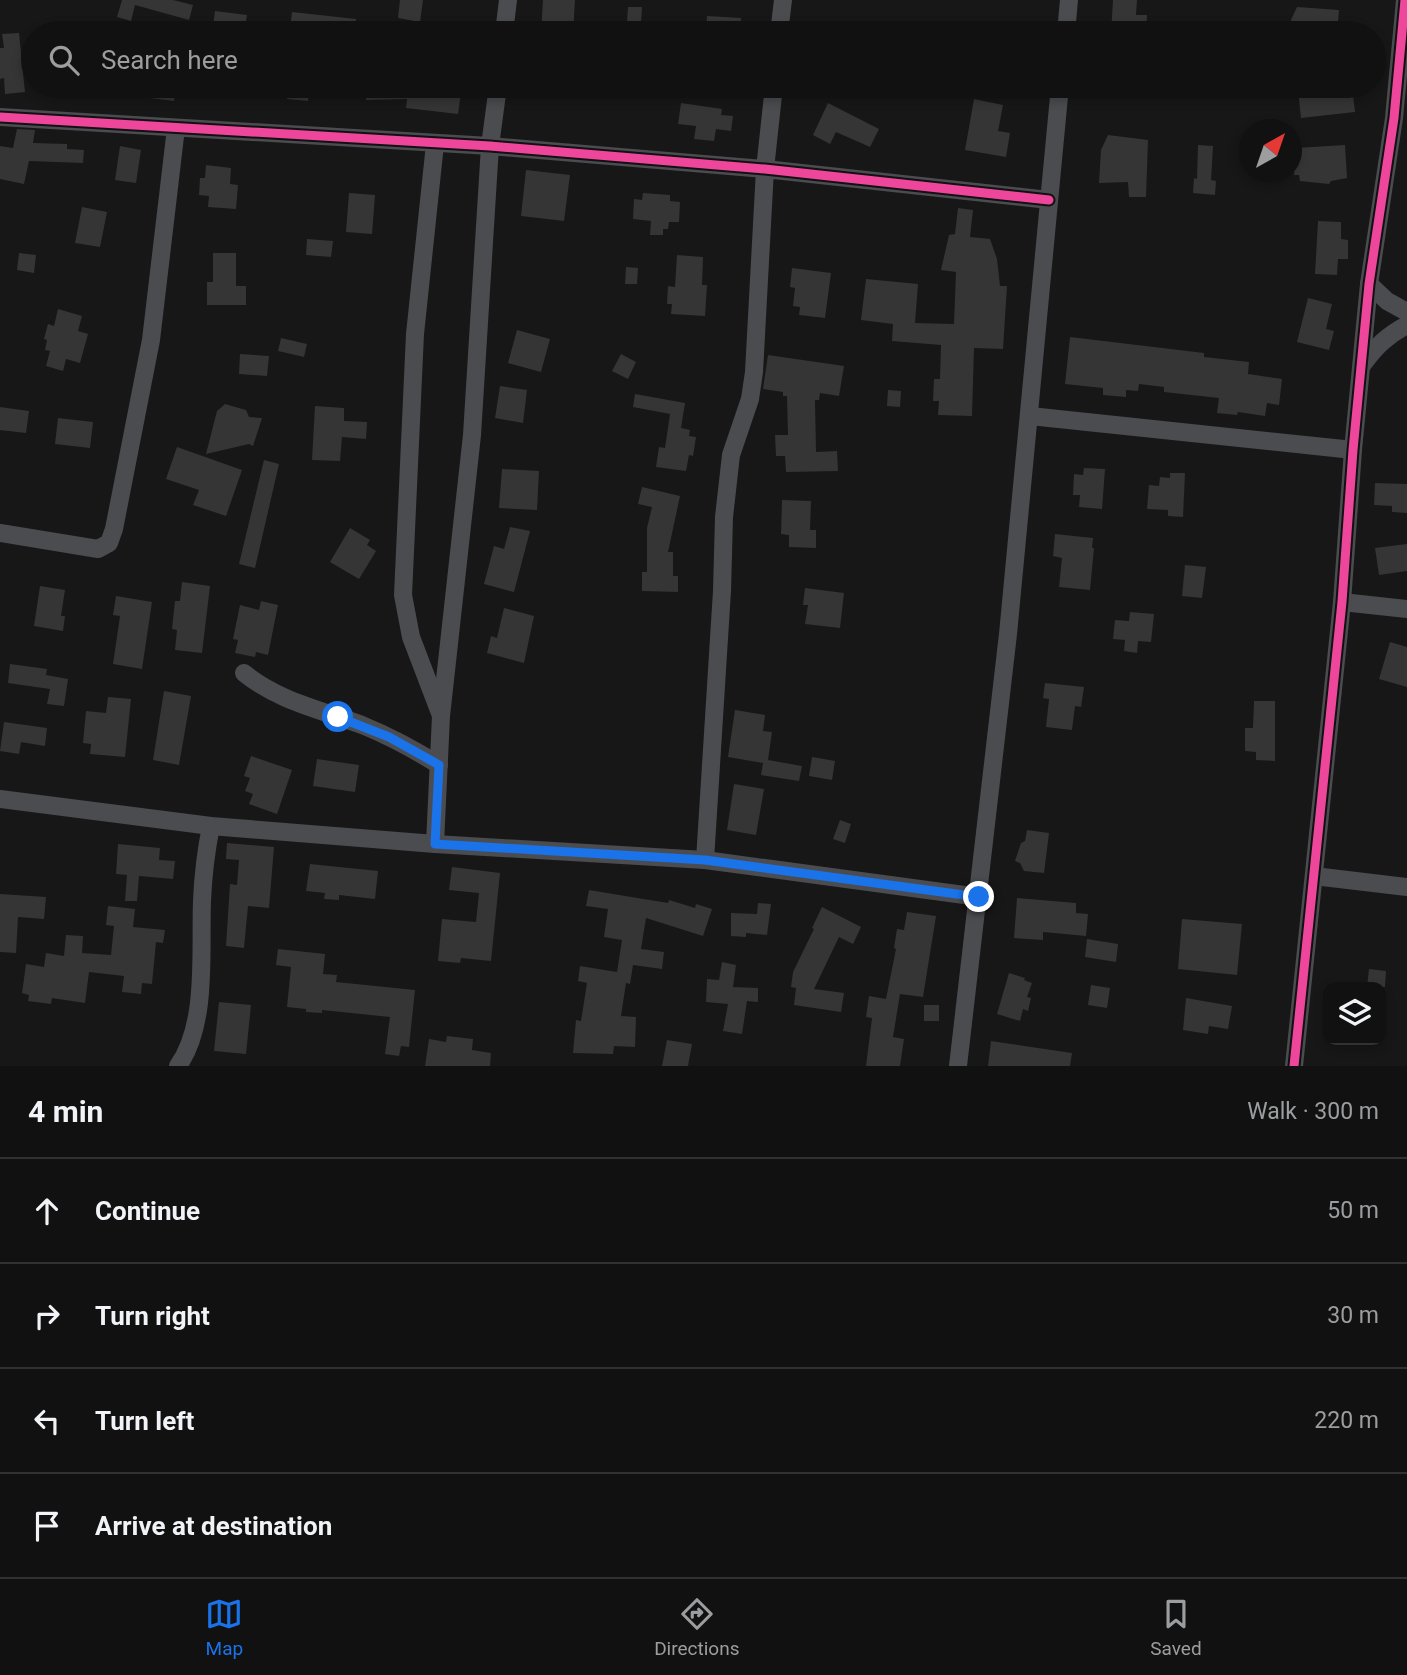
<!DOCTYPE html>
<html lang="en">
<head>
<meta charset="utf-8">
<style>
  :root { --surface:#111; --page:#1e1f1f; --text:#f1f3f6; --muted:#9c9d9f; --line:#303131; --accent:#1a73e8 }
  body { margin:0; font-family:Roboto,sans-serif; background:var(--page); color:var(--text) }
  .controls { position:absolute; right:21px; bottom:21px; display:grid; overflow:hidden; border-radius:14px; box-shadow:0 4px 10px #0003 }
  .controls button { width:63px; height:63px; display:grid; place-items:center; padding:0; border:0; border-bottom:2px solid var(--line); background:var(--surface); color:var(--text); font:35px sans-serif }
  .compass { position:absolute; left:1239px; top:119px; width:63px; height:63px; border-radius:50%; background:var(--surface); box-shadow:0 4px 10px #0003; rotate:40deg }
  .stop { position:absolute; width:21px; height:21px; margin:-16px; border:5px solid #1a73e8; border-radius:50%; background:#fff }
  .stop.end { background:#1a73e8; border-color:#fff; box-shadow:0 2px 7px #0008 }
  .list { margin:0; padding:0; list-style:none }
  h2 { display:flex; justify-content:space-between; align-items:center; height:91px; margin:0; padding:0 28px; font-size:30px }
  h2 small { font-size:23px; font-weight:400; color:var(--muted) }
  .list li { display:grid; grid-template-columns:46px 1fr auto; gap:21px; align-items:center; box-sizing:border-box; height:105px; padding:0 28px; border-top:2px solid var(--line) }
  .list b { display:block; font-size:26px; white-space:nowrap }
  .list em { font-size:23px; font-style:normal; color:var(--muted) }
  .icon { flex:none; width:38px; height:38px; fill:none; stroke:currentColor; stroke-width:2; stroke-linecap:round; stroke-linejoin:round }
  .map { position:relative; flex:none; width:1407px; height:1066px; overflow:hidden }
  .search { position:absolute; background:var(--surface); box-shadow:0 4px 10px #0003; left:21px; right:21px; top:21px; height:77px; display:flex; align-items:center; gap:18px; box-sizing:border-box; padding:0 24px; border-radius:38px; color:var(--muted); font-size:26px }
  .sheet { height:511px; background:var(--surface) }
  nav { display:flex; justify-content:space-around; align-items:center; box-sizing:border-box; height:98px; border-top:2px solid var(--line); background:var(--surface); font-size:19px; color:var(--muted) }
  nav a { display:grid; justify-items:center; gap:4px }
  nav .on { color:var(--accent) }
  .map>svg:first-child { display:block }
  .building { fill:#353536 }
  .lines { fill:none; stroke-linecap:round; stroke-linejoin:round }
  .minor { stroke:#4b4c50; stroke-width:18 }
  .cycleway-casing { stroke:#111113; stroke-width:13 }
  .cycleway { stroke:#ed469a; stroke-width:9 }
  .route { stroke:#1a73e8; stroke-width:9 }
</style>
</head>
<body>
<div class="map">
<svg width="1407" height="1066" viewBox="0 0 1407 1066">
  <rect width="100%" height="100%" fill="#171717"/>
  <!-- building -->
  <g class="building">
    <path d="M122,0h51l20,5 -4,15 -54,-15 -4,16 -14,-4z"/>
    <path d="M400,0h23l-3,22 -22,-4z"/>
    <path d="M543,0h32l-2,33h-32z"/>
    <path d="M1113,0h24l-1,15h11l-1,17 -22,-2v3h-13z"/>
    <path d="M628,7h14l-1,16 -14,-1z"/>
    <path d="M1297,7l42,3 -2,23h-46v-13z"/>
    <path d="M215,11l32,4 -3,18h-32z"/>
    <path d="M292,12l64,7 -1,14h-42l-23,-3z"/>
    <path d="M707,16l34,2 -1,15h-34z"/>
    <path d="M19,33l6,59 -20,2 -1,-16 -4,1v-31h4l-2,-14z"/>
    <path d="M119,86h57l-2,15 -56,-7z"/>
    <path d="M288,86h21l-1,15 -21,-2z"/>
    <path d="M366,86h96l-4,28 -52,-6 1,-9 -41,1z"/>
    <path d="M1333,86h19l3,26 -54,6 -3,-28z"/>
    <path d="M974,99l29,6 -5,26 12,2 -4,24 -41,-7z"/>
    <path d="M681,103l41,6 -1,6 12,1 -2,15 -15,-2 -2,12 -20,-2 2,-13 -18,-2z"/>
    <path d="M828,103l51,26 -9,18 -34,-15 -6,12 -17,-9z"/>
    <path d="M17,129l18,1 -2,13 34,1v5l17,1 -1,13 -54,-2 -5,23 -24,-5v-33l13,2z"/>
    <path d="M1108,135l40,5 -2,57h-17l-1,-15 -29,1 2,-33z"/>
    <path d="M1198,145l15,1 -2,34 5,1 -1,14 -22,-2 1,-15 3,1z"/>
    <path d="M1345,145l2,33 -16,3 -2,3 -29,-3 -1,-6h-5l2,-27z"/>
    <path d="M120,146l21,4 -5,33 -21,-3z"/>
    <path d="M206,165l25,3 -1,16 8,1 -2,24 -28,-2 1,-11 -10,-1 1,-17h5z"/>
    <path d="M526,170l44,5 -6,46 -43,-5z"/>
    <path d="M349,193l26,2 -3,39 -26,-2z"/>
    <path d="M643,193l27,2v6l10,1 -1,20h-10l-1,7h-5v6h-13l1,-14 -18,-2 1,-20 8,1z"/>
    <path d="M82,207l25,5 -7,35 -25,-4z"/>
    <path d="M958,208l15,2 -3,27 20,2 7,20 3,27h7l-4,63 -29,-1 -2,68 -34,-1 1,-14h-6l1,-22h6l1,-34 -49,-4 1,-17 -32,-4 5,-41 52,5 -3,39 39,1 2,-52 -15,-2 8,-35 6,-1z"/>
    <path d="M1318,221l23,1v17l7,1v19h-10l-1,16 -22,-1z"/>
    <path d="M307,239l26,2 -2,16 -25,-2z"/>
    <path d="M19,253l17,2 -2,18 -17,-3z"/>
    <path d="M213,253h23v33h10v19h-39v-23h6z"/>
    <path d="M677,255l26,2 -1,28h5l-2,31 -34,-2 1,-10h-5l1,-18 7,1z"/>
    <path d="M626,267l12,1 -1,16h-12z"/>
    <path d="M792,268l39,5 -6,45 -26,-3 1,-8 -7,-1 2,-18 -5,-1z"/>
    <path d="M1308,298l24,6 -6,25 8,2 -5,19 -32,-8z"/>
    <path d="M58,309l24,7 -4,15 10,3 -8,29 -14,-4 -3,12 -17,-5 4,-15 -5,-1 2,-10 -3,-1 4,-15 6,2z"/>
    <path d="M517,330l33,9 -9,33 -33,-9z"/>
    <path d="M1070,337l134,16v4l45,5 -1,12 34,5 -3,26 -12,-2 -2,13 -27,-4 -1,3 -20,-2 2,-15 -55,-6v-5l-25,-3 -1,7 -12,-1v7l-23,-2v-7l-38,-4z"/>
    <path d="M281,338l26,6 -3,13 -26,-6z"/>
    <path d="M240,354l29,2 -2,20 -28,-2z"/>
    <path d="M621,354l15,8 -8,17 -16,-8z"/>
    <path d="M768,355l76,11 -5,30 -19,-3 -1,7h-4l1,52 21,-1 1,20 -52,1 -1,-16h-9l-1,-21h13l-1,-39h-4v-4l-20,-3z"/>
    <path d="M500,386l27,4 -4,33 -28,-5z"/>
    <path d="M888,390l13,1 -1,16 -13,-1z"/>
    <path d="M635,394l50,9 -4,25 9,2 -1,6 7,1 -3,19 -4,-1 -3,16 -30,-4 3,-20 6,1 5,-34 -37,-7z"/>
    <path d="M225,404l21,6 3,7 13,1 -9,28 -4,-2 -43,10 11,-43z"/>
    <path d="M315,406l29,2v13l23,1 -1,17 -24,-2 -2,24 -28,-1z"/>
    <path d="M0,407l29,4 -3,22 -26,-3z"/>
    <path d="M58,418l35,4 -3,26 -35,-4z"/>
    <path d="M177,447l65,23 -16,46 -33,-11 6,-15 -33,-11z"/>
    <path d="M264,460l15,4 -24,104 -16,-4z"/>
    <path d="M1084,468l21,1 -3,40 -23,-2 1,-12h-7l1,-21 9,1z"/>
    <path d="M502,469l37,2 -2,39 -38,-2z"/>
    <path d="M1170,473h15l-2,44 -15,-1v-6l-21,-1 2,-24 10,1 1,-9 10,1z"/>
    <path d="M1375,483l32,1v29l-15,-1v-6l-18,-1z"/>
    <path d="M642,487l38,9 -12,56h5v24h5v16l-36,-1v-19h5v-44l5,-21 -14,-3z"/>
    <path d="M782,500l29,1 -1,29h6v18l-27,-1v-12l-8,-1z"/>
    <path d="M510,527l20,4 -16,61 -30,-8 10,-38 10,3z"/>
    <path d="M350,528l20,12 -3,5 9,6 -17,28 -29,-17z"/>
    <path d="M1055,534l38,4 -1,10h2l-4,42 -31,-3 3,-29 -9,-2z"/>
    <path d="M1407,544v27l-28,4 -4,-27z"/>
    <path d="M1185,565l21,2 -4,31 -20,-2z"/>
    <path d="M182,582l28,4 -8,67 -27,-3 2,-20 -5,-1 3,-28h5z"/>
    <path d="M40,586l25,4 -4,26h4l-2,15 -29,-5z"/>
    <path d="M805,588l39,5 -4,35 -35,-4 3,-19h-5z"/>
    <path d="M116,596l36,6 -10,67 -29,-5 7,-48 -7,-1z"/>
    <path d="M261,601l17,4 -10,50 -12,-3 -1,5 -20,-4 3,-13 -5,-1 7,-34 19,5z"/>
    <path d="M504,608l30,8 -10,47 -37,-10 4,-17 6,2z"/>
    <path d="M1130,612l24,2 -3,28 -13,-1 -1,12 -13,-2 1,-11 -12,-1 2,-19 14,1z"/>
    <path d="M1390,642l17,5v40l-28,-8z"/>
    <path d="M10,664l37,5 -1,6 22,4 -4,27 -17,-2 3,-15 -42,-6z"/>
    <path d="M1045,683l39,4 -3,20 -6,-1 -3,24 -26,-3 3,-28 -6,-1z"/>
    <path d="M164,691l27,5 -12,69 -26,-5z"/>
    <path d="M108,697l23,2 -6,58 -35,-3 1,-10 -8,-1 3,-32 20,2z"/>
    <path d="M1254,701h21v60l-19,-1v-8l-11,-1v-23h8z"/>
    <path d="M735,710l30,5 -2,16 9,1 -4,28 34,6 -3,15 -38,-6 2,-12 -35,-6z"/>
    <path d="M4,722l43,6 -2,18 -24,-4 -2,12 -19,-3z"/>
    <path d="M251,756l41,14 -15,44 -28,-10 4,-10 -8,-3 5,-13 -6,-2z"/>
    <path d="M812,757l23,4 -3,19 -23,-4z"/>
    <path d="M317,759l42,6 -4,27 -42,-6z"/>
    <path d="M734,784l30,5 -8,46 -29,-5z"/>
    <path d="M840,820l11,4 -6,19 -12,-4z"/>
    <path d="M1027,830l22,3 -5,40 -20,-2 -4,-8 -5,-2 6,-18 4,-2z"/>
    <path d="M227,843l47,4 -5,61 -21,-2 -4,42 -18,-2 4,-62 7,1 2,-25 -13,-1z"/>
    <path d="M118,844l42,4 -1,12 16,1 -2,18 -34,-3 -2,25h-12l2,-26 -11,-1z"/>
    <path d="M310,864l68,7 -3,28 -36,-4v5l-15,-1 1,-6 -19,-2z"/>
    <path d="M452,867l48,6 -9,88 -30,-3 -1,5 -22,-2 4,-42 34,3 3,-29 -30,-3z"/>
    <path d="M589,890l79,13 1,-3 26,8 1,-4 16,5 -9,27 -57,-18 -5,31 23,3 -2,17 -29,-4 -3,19 -4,-1 -5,33 15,1 -1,30 -21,-1 -1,8 -40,-1 3,-33 5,1 6,-38 -9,-2 2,-15 37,6 5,-32 -18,-3 4,-28 -22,-3z"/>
    <path d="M0,894l46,3 -2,22 -26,-2 -2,36 -16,-1z"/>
    <path d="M1017,898l59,5v10l12,1 -2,22 -43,-4v8l-29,-2z"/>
    <path d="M758,903l13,1 -4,31 -21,-2v4l-15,-1v-23l26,1z"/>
    <path d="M108,906l27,3 -2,18 32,3 -2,13 -7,-1 -4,42 -10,-1 -1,11 -19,-2 2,-16 -35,-4 -4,31 -33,-5 -1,6 -23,-3 1,-6 -7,-2 4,-29 18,3 2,-14 18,3 2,-21 17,1 -1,17 29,2 3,-29 -8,-1z"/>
    <path d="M822,907l39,20 -8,17 -14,-7 -25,52 30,4 -3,19 -47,-7 2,-17 -5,-1 2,-15 21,-43 -2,-1z"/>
    <path d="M907,912l29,4 -13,81 -23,-3 -7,43 11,2 -4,27h-34l6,-48 -6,-1 3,-21 17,3 10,-50 -2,-1 3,-19 7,1z"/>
    <path d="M1182,919l60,5 -5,51 -59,-6z"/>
    <path d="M1087,939l31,5 -2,18 -31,-5z"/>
    <path d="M278,949l47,5 -2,20 14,1 -1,7 79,8 -6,57 -8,-1 -2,10 -14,-2 5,-37 -68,-7v3l-16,-1v-3l-19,-2 4,-40 -15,-2z"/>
    <path d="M722,962l14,3 -3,22 25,1v14l-11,-1 -5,33 -19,-3 5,-27 -22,-2 1,-23 12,1z"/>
    <path d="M1369,969l17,2 -1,16h-18z"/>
    <path d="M1009,973l16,5 -1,2 8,3 -5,14 4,1 -3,13 -5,-2 -3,12 -23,-7z"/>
    <path d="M1091,985l19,3 -3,20 -19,-3z"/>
    <path d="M1186,998l46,8 -4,23 -19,-3 -1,8 -25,-4z"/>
    <path d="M219,1002l32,3 -5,49 -32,-3z"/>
    <rect x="924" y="1005" width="15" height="16"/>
    <path d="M447,1036l26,3 -1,11 19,3 -1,13h-65l4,-27 17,3z"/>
    <path d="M667,1040l25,4 -4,22h-26z"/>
    <path d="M991,1041l81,12 -2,13h-82z"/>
  </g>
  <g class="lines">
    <!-- minor -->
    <g class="minor">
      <path d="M504,33l4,-33"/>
      <path d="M779,33l4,-33"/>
      <path d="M1066,33l3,-33"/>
      <path d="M0,117l490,29 275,23 284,31"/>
      <path d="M435,144l-20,190 -12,261 8,42 29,76"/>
      <path d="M1369,284l18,17 20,11"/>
      <path d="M1363,364c13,-18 25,-29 44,-39"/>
      <path d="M1030,416l323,34"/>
      <path d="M0,533l98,16 11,-6 5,-14 37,-189 25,-212"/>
      <path d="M1342,602l65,7"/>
      <path d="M244,673c34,28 78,37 118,52 27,11 53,25 77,40"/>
      <path d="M0,799l211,27 224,18 270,16 274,37"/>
      <path d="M435,844l6,-128 31,-281 18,-289 8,-60"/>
      <path d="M705,860l17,-269 2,-74 7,-62 19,-56 4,-27 11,-203 9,-83"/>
      <path d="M1314,876l93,11"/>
      <path d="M178,1066c30,-42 22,-115 24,-165 1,-25 4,-50 9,-75"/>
      <path d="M958,1066l50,-432 52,-548"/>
      <path d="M1294,1066l48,-464 11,-152 16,-166 25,-166 11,-118"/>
    </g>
    <defs>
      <g id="cycleway">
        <path d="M0,117l490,29 275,23 284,31"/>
        <path d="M1294,1066l48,-464 11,-152 16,-166 25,-166 11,-118"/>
      </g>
    </defs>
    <!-- cycleway casing -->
    <use href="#cycleway" class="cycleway-casing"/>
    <!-- cycleway -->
    <use href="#cycleway" class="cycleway"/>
  </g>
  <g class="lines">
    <!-- route -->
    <path class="route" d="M338,717l51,20 50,28 -4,79 270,16 274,37"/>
  </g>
</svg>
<div class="controls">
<button><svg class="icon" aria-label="layers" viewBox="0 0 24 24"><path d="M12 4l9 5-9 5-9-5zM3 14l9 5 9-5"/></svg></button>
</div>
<svg class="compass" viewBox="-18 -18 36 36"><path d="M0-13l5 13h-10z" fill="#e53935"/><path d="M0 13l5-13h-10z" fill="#9c9d9f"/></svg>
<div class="stop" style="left:338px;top:717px"></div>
<div class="stop end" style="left:979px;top:897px"></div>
<div class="search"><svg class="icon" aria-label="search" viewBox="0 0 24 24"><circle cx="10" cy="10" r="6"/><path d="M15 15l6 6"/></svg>Search here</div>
</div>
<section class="sheet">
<h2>4 min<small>Walk · 300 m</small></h2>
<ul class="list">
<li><svg class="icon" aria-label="ahead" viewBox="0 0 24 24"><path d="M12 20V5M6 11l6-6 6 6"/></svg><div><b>Continue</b></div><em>50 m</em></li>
<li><svg class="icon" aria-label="right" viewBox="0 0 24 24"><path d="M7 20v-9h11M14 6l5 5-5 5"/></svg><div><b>Turn right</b></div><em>30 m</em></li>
<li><svg class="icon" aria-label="left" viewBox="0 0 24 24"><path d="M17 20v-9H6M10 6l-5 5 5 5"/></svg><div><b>Turn left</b></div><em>220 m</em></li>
<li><svg class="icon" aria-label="arrive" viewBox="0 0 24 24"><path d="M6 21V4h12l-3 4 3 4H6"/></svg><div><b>Arrive at destination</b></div></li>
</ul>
</section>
<nav>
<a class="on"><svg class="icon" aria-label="map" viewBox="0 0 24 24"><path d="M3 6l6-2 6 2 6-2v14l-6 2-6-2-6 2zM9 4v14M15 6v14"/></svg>Map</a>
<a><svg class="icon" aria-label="directions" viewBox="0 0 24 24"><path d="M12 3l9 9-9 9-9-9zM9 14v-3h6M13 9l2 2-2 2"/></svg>Directions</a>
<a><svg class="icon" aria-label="saved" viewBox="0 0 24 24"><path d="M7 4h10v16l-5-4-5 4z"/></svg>Saved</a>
</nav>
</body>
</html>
